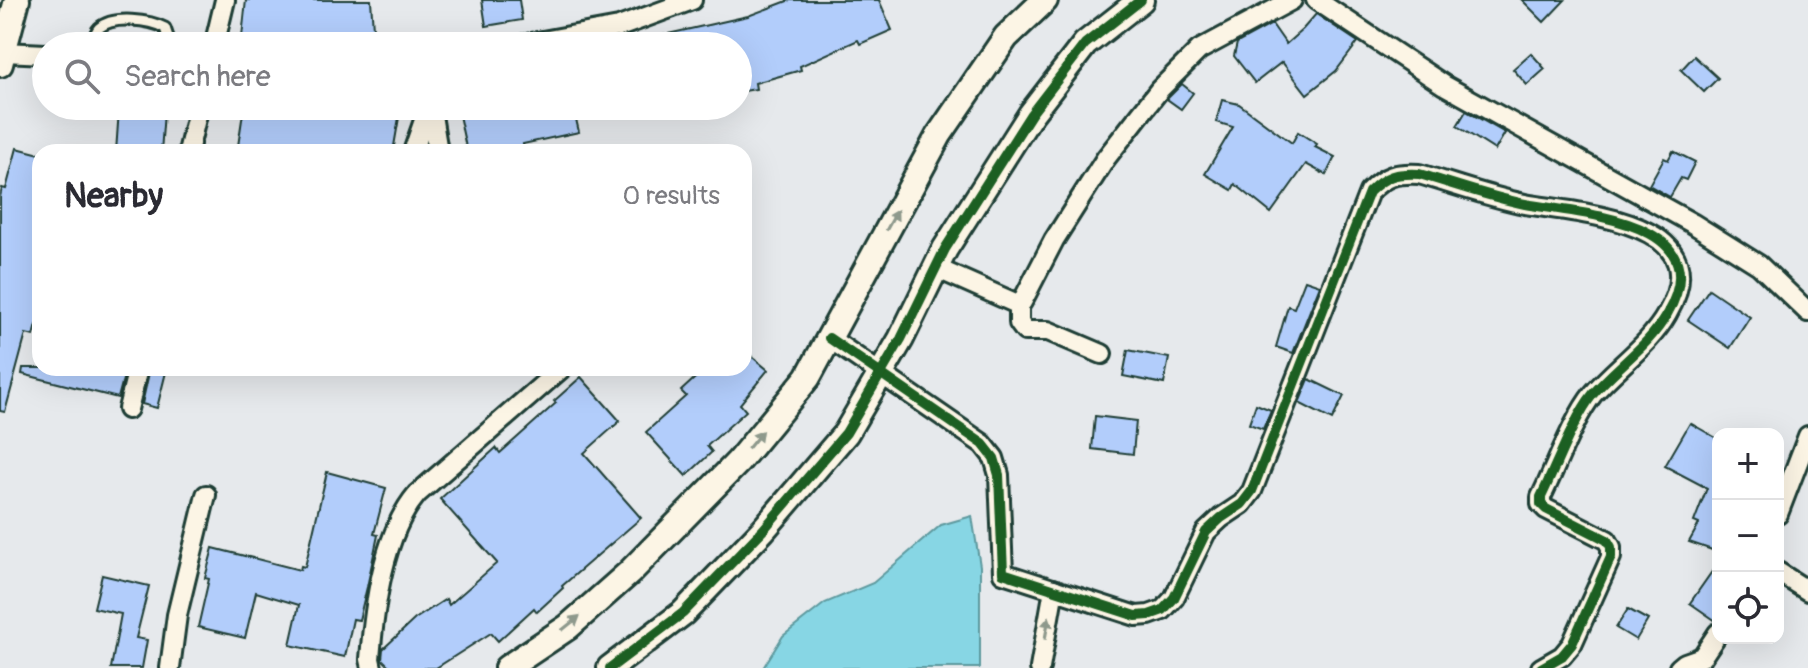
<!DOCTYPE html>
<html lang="en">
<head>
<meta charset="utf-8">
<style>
  :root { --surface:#fff; --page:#f2f2f3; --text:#2b2b33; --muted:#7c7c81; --line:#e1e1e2 }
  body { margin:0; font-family:Pangolin,sans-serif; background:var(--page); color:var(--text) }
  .controls { position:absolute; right:24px; bottom:24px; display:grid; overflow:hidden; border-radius:16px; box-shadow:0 8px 32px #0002 }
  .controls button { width:72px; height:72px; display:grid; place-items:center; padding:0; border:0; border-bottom:2px solid var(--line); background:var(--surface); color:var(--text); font:40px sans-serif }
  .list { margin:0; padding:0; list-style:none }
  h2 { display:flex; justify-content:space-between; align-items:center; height:104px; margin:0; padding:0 32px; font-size:34px }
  h2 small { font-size:26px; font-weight:400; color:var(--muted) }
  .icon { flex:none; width:44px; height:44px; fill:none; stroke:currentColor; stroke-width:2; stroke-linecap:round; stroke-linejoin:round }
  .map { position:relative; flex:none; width:1808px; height:668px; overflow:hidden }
  .search { position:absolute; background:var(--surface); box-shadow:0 8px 32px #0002; left:32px; top:32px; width:720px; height:88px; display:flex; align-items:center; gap:20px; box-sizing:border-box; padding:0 28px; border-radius:44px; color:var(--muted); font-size:30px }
  .panel { position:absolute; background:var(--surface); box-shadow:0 8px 32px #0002; left:32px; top:144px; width:720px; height:232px; border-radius:24px }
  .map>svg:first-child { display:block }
  .water { fill:#87d6e4; stroke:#5d999e; stroke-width:2 }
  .building { fill:#b2cdfb; stroke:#1f3d34; stroke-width:2 }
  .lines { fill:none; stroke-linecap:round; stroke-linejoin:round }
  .lane-casing { stroke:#1f3d34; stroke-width:15 }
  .street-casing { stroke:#1f3d34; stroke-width:24 }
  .secondary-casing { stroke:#1f3d34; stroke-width:30 }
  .lane { stroke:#fcf5e5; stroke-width:9 }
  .street { stroke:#fcf5e5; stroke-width:18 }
  .secondary { stroke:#fcf5e5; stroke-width:24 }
  .cycleway-casing { stroke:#fcf5e5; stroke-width:15 }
  .cycleway { stroke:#1b5e20; stroke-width:10 }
  .oneway { fill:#8e998c }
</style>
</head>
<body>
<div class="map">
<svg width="1808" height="668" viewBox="0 0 1808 668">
  <rect width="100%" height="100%" fill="#e6e9ec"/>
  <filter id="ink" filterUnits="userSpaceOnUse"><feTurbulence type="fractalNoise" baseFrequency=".0125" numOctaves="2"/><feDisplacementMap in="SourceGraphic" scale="16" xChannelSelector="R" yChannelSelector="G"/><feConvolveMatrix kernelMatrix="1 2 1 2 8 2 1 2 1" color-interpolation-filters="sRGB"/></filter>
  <g filter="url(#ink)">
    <!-- water -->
    <path class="water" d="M972,516l8,50v102h-217l20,-32 42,-33 48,-20 68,-58z"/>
    <!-- building -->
    <g class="building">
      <path d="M246,0h125l3,44 -34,2v-6l-59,4 1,2h-41z"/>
      <path d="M482,0h37l3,20 -36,6z"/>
      <path d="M790,0h89l13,30 -32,14 -2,-4 -58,26 1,4 -46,13 1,6 -18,3v-46h-87l-1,-8 98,-22z"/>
      <path d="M1522,0h43l-21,22z"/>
      <path d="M1316,14l42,28 -22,29 -29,23 -25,-32 -27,21 -21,-27 3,-13 35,-19 14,20 17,-15z"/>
      <path d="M1531,53l14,16 -18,16 -14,-16z"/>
      <path d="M1694,56l24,22 -14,14 -23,-22z"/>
      <path d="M1182,84l11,9 -12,16 -14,-10z"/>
      <path d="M1222,100l17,4 53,39 6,-11 19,12 -2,3 20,10 -9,18 -20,-11 -35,49 -36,-29 -3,6 -27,-16 28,-47 -17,-5z"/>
      <path d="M244,106h157l-8,46h-58l-53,-8 -1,8h-4l-39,-6z"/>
      <path d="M457,106h116l6,26 -56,12 1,8h-57z"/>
      <path d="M119,109l45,3 -3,40h-45z"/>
      <path d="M1466,111l39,22 -10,17 -38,-24z"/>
      <path d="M17,148l23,6v160l-6,22 -8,-2 -21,78 -5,-1v-214l2,-9 4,1z"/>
      <path d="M1673,151l22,11 -9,18 -5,-2 -11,19 -21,-12 15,-27 4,2z"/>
      <path d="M1305,280l15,5 -27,68 -17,-6 12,-41 6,2z"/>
      <path d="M1709,289l41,28 -20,31 -42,-28z"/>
      <path d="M744,350l24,20 -28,34 6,7 -39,35 5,6 -26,24 -40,-44 40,-36 -5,-5 25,-23h38z"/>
      <path d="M1128,350l41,8 -5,26 -41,-8z"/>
      <path d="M23,368h103l-8,30 -96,-24z"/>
      <path d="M150,368h17l-10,40 -15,-4z"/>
      <path d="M581,377l39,44 -36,32 57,65 -79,68 1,2 -26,24 -3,-4 -36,33 -7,-8 -55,35h-45l-9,-9 1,-10 32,-30 31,-20 3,6 48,-42 -57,-64 56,-51 4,5 56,-50 -2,-2z"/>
      <path d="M1309,379l35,17 -12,24 -33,-17z"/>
      <path d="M1256,404l15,6 -8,19 -14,-5z"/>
      <path d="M1095,416l41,5 -3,33 -41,-5z"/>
      <path d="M1690,423l28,16v113l-29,-10 10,-18 -5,-2 13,-34 -42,-22z"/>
      <path d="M327,472l59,16 -12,46 4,1 -11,52 -8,33 -6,-1 -8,38 -55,-12 9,-40 -43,-13 -11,46 -47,-11 11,-48 -4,-1 8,-30 87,22 1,-4 4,1z"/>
      <path d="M1718,563v58h-2l-26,-18z"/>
      <path d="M102,575l47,11 -13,52 11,2 -5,28h-31l10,-54 -27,-6z"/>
      <path d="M1628,609l20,11 -12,20 -20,-12z"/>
    </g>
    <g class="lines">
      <defs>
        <path id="lane" d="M92,46c2,-7 2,-13 7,-18 14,-13 51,-8 66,0l6,18"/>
        <g id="street">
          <path d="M1316,0l128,85 248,138 67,42 49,47"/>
          <path d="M214,46l11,-46"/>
          <path d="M515,46l104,-19 73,-27"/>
          <path d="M4,52l42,2"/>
          <path d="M431,109l7,43"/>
          <path d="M188,152l11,-46"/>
          <path d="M413,152l16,-46"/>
          <path d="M936,268l79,35 7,-1 32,-62 52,-82 54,-69 39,-39 93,-50"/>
          <path d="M1019,303v20l6,8h23l54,23"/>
          <path d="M829,338l154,106 11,14 5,17 4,98 133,43 13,-1 14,-5 11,-12 32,-66 15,-14 21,-14 10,-13 117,-299c17,-17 27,-19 50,-18 35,10 70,23 106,30 56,10 196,16 142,110 -18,32 -50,52 -74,80 -20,25 -37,73 -52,103v7l5,5 61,31 4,7v10l-39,87 -10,12 -21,12"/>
          <path d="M128,409l10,-41"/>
          <path d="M1778,514l30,-78"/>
          <path d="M1778,572l30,19"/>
          <path d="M170,668l7,-53 29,-120"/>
          <path d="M372,668l-2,-9c4,-51 13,-125 47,-165l145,-126"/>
          <path d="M1040,668l14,-79"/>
          <path d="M1679,668l6,-5 17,-6 16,-24"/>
        </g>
        <g id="secondary">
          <path d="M0,64l17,-64"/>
          <path d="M507,668l61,-41 61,-54 109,-111 70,-85 131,-242 67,-98 39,-37"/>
          <path d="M610,668l73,-55 80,-83 83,-97 55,-94 44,-90 86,-135 54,-70 56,-44"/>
        </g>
      </defs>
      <!-- lane casing -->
      <use href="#lane" class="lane-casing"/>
      <!-- street casing -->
      <use href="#street" class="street-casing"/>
      <!-- secondary casing -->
      <use href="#secondary" class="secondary-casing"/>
      <!-- lane -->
      <use href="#lane" class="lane"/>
      <!-- street -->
      <use href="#street" class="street"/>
      <!-- secondary -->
      <use href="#secondary" class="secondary"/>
      <defs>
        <g id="cycleway">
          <path d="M829,338l154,106 11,14 5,17 4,98 133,43 13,-1 14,-5 11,-12 32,-66 15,-14 21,-14 10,-13 117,-299c17,-17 27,-19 50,-18 35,10 70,23 106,30 56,10 196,16 142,110 -18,32 -50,52 -74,80 -20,25 -37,73 -52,103v7l5,5 61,31 4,7v10l-39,87 -10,12 -21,12"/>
          <path d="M610,668l73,-55 80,-83 83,-97 55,-94 44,-90 86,-135 54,-70 56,-44"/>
        </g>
      </defs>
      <!-- cycleway casing -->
      <use href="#cycleway" class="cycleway-casing"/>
      <!-- cycleway -->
      <use href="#cycleway" class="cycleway"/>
    </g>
    <!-- one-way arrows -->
    <defs><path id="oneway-solid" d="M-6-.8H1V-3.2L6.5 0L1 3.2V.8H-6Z" transform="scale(2)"/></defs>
    <g class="oneway">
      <use href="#oneway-solid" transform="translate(892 220) rotate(-61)"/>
      <use href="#oneway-solid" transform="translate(755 440) rotate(-51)"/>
      <use href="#oneway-solid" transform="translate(571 623) rotate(-39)"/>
      <use href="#oneway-solid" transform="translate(1047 628) rotate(-80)"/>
    </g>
  </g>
</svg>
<div class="controls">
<button>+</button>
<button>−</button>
<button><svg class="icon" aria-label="locate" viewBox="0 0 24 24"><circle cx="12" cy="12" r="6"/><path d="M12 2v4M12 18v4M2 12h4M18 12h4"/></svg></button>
</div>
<div class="search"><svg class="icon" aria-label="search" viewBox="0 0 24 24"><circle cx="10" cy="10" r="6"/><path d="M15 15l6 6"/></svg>Search here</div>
<section class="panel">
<h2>Nearby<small>0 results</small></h2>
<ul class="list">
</ul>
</section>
</div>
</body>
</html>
